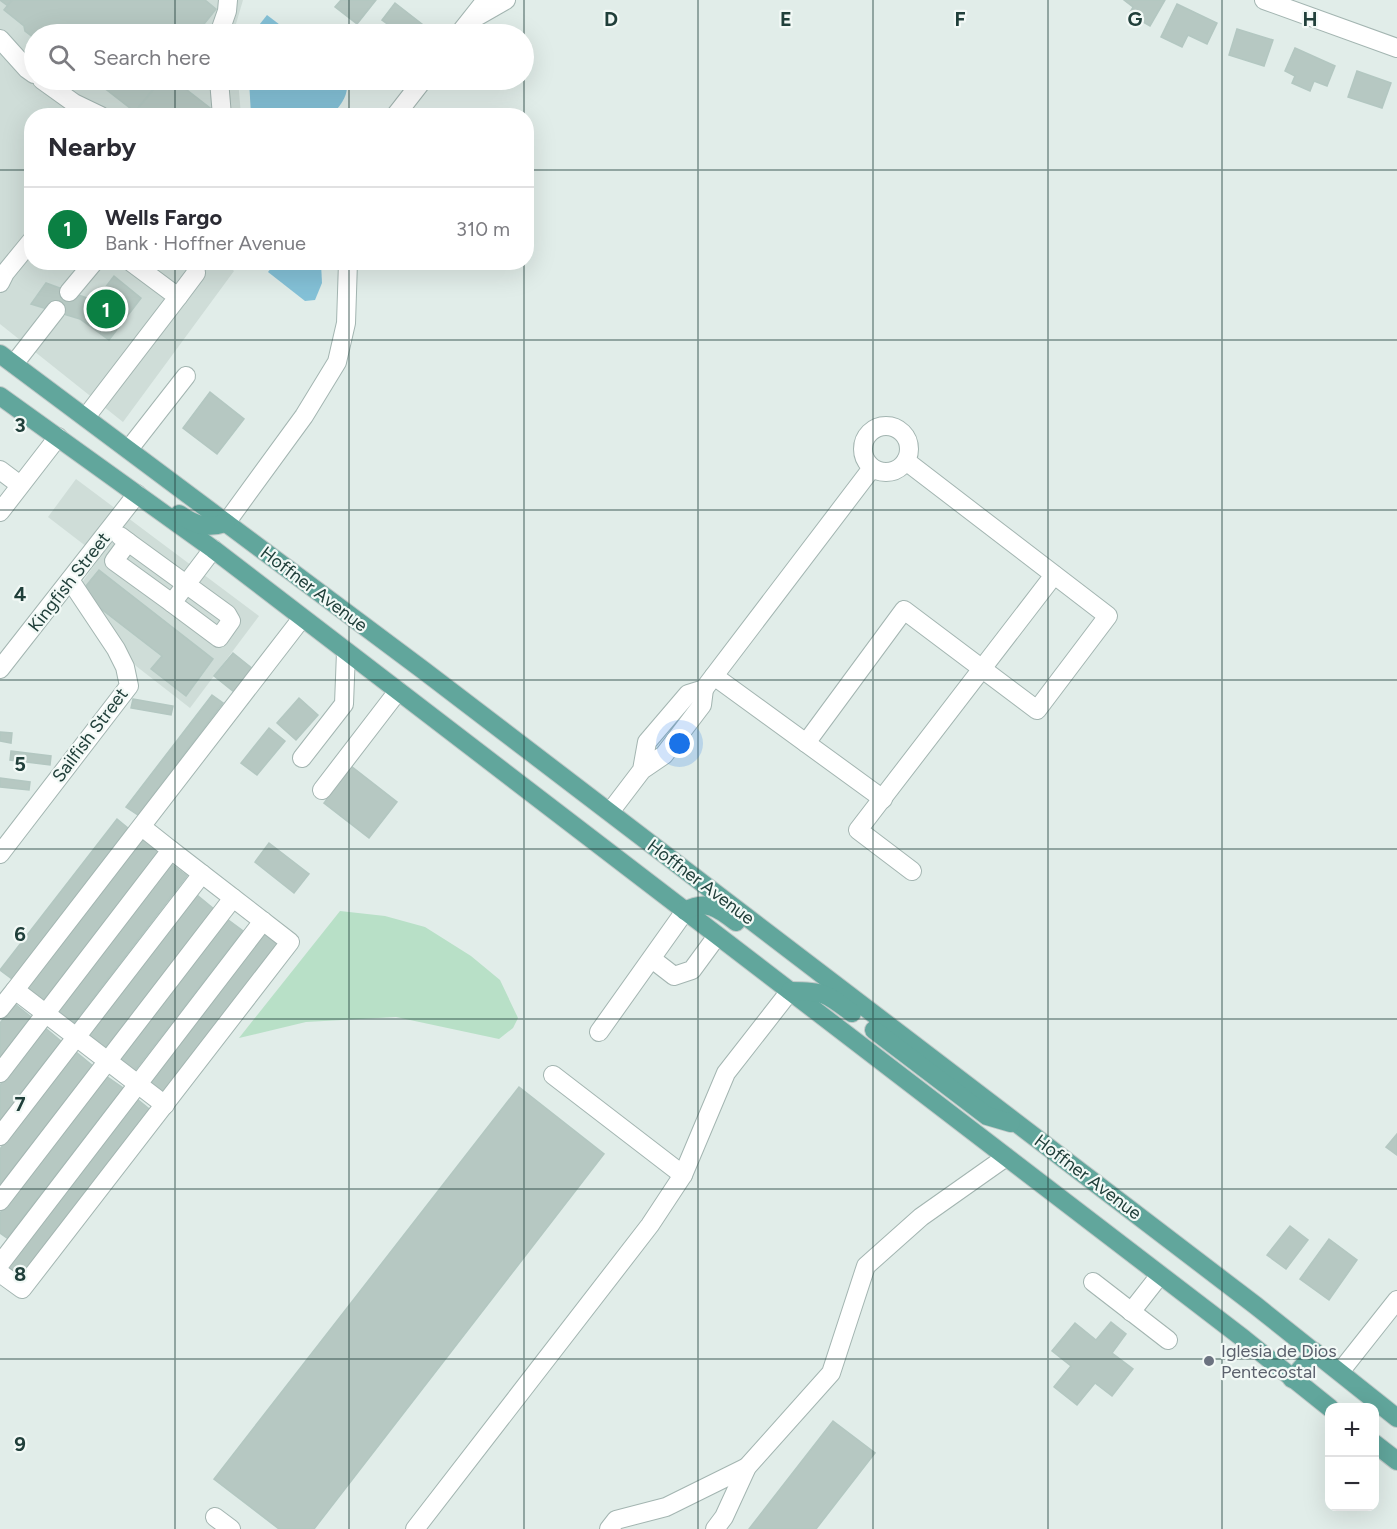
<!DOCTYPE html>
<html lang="en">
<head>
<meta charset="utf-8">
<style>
  :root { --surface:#fff; --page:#f2f2f3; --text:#2b2b33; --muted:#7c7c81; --line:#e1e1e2; --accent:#0b8043 }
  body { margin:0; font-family:Figtree,sans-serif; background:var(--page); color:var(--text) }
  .controls { position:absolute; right:18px; bottom:18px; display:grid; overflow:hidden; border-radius:12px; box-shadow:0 6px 24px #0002 }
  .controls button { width:54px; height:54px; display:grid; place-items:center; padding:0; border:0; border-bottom:2px solid var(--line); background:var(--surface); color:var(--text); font:30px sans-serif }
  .you { position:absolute; left:680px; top:744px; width:21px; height:21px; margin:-15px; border:4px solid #fff; border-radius:50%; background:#1a73e8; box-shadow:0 0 0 9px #1a73e833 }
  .badge { display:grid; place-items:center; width:39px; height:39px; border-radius:50%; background:var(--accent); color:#fff; font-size:20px; font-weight:700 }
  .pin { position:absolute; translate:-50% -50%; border:3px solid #fff; box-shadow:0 2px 6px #0006 }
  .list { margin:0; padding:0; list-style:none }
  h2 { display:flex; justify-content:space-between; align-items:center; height:78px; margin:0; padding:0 24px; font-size:26px }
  h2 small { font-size:20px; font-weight:400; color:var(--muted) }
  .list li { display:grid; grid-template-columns:39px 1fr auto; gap:18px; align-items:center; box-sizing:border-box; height:84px; padding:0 24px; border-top:2px solid var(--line) }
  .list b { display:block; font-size:22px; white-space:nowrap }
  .list p { margin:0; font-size:20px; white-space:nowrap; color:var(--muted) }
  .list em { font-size:20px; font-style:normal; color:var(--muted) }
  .icon { flex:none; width:33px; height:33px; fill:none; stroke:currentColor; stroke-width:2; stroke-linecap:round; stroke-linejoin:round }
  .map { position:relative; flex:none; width:1397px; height:1529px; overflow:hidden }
  .search { position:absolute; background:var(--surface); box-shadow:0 6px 24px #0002; left:24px; top:24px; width:510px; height:66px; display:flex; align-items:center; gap:15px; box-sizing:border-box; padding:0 21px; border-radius:33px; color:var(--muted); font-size:22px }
  .panel { position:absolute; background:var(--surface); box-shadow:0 6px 24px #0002; left:24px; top:108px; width:510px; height:162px; border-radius:24px }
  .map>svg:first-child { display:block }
  .built { fill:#cfddd8 }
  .green { fill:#b8e0c7 }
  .water { fill:#84c1d7 }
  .building { fill:#b6c8c2; stroke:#b3c7c1; stroke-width:1.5 }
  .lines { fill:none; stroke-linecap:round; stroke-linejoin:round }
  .minor-casing { stroke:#a3b5b1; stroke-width:20 }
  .major-casing { stroke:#c1c9c8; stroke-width:20 }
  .minor { stroke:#fff; stroke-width:18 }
  .major { stroke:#61a69c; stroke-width:18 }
  .grid { fill:none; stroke:#203f3a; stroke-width:1.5; stroke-opacity:0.55 }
  .worship-dot { fill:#6b7280; stroke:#f2f9f6; stroke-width:2 }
  .labels { text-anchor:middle; stroke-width:4.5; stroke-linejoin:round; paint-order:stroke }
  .street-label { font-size:18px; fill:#203f3a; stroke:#f2f9f6 }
  .worship-label { font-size:18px; fill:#5b616d; stroke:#f2f9f6; text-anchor:start }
  .grid-label { font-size:20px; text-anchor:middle; font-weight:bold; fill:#203f3a; stroke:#f2f9f6; stroke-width:4.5; stroke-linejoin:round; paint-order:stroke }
</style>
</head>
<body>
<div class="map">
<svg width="1397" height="1529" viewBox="0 0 1397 1529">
  <rect width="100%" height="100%" fill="#e1ede9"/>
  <!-- built -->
  <g class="built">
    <path d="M0,0h243l-10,34h-199v46h204l3,35 -209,1v146h192l10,9 -111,151 -123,-98z"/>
    <path d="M76,479l183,137 -69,92 -54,-42 -48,-62 -7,-20 19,-27 -52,-40z"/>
  </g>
  <!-- green -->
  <path class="green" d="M340,911l45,5 40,11 46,29 29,24 18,38 -5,10 -14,11 -103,-22 -90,5 -67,16z"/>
  <!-- water -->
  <g class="water">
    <path d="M267,15l25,19h-40z"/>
    <path d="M249,80h97c4,14 -5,25 -14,35h-81z"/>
    <path d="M275,263h46l1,20 -7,17 -10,1 -37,-29z"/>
  </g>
  <!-- building -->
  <g class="building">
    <path d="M0,0h12l-4,6z"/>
    <path d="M12,0h193l11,9 -20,25h-162v4l-9,-7 -1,-5 -20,-16z"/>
    <path d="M341,0h35l-19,24 -22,-17z"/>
    <path d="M1124,0h41l-15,26 -21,-12 4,-7z"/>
    <path d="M395,3l27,21 -9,10h-12l-19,-14z"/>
    <path d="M1177,4l40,19 -10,21 -19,-9 -6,12 -21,-10z"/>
    <path d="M1237,29l36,11 -9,26 -35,-11z"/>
    <path d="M1295,48l40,18 -8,20 -13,-5 -4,10 -18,-8 3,-7 -10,-5z"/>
    <path d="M1357,71l34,12 -9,25 -34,-11z"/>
    <path d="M94,80h67l-26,32z"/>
    <path d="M161,80h13l36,28 -6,8h-64l-5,-4z"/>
    <path d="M114,276l27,22 -32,42 -29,-21 -49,-15 15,-21 49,18z"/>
    <path d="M210,392l34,27 -27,35 -34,-26z"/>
    <path d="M99,570l114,89 -27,37 -35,-27 11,-13 -71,-55 -5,-15z"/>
    <path d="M233,653l20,16 -19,23 -20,-16z"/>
    <path d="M212,695l11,8 -85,112 -12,-8z"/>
    <path d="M299,698l19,17 -22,25 -19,-17z"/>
    <path d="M133,699l40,7 -2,9 -40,-7z"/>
    <path d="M269,728l16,13 -28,34 -16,-12z"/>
    <path d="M0,732l12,1 -1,10 -11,-2z"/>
    <path d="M11,751l40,5 -1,9 -40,-5z"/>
    <path d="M351,766l46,36 -28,36 -45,-35z"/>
    <path d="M0,778l30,4 -1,8 -29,-3z"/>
    <path d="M117,819l11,9 -116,151 -12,-9z"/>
    <path d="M142,838l17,13 -117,152 -18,-13z"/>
    <path d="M269,843l40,31 -15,19 -39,-31z"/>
    <path d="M171,864l16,12 -116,151 -16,-12z"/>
    <path d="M197,895l17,14 -110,141 -18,-14z"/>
    <path d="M227,919l16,12 -110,142 -16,-12z"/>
    <path d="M264,933l15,12 -118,151 -14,-11z"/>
    <path d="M15,1004l16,13 -31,41v-35z"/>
    <path d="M44,1027l17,14 -61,80v-36z"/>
    <path d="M76,1052l17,14 -93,119v-36z"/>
    <path d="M106,1076l17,12 -116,150 -7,-5v-20z"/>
    <path d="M519,1087l85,67 -290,375h-35l-65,-50z"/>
    <path d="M137,1099l16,13 -130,168 -16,-13z"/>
    <path d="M1397,1134v21l-11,-8z"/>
    <path d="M1290,1226l18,14 -22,29 -19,-14z"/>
    <path d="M1329,1239l28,21 -28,40 -29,-21z"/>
    <path d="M1111,1322l15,12 -14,19 21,16 -21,27 -17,-13 -18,22 -23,-18 17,-21 -19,-15 23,-28 21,17z"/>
    <path d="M833,1421l42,32 -59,76h-67z"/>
  </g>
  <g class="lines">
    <defs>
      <g id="minor">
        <path d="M1264,0l133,48"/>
        <path d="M478,16l28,-16"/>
        <path d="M219,34l8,-23 1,-11"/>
        <path d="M459,34l27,-34"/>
        <path d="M0,39l27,30 7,5"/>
        <path d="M42,80l32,23 27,13"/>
        <path d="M219,80l3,36"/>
        <path d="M395,116l28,-36"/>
        <path d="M0,283l5,-10 27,-33"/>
        <path d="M69,292l25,-30"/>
        <path d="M178,297l18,-24 -1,-8 -3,-3"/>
        <path d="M14,364l42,-54"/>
        <path d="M86,417l92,-120 -47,-35"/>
        <circle cx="886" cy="449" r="23"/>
        <path d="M129,449l57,-73"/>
        <path d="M0,470l20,15"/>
        <path d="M0,512l58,-75"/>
        <path d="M226,523l78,-107 33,-54 9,-39 2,-61"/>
        <path d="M120,536l8,6 -14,19 58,42 41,-54"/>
        <path d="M128,542l99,72 4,7 -12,17 -47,-35"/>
        <path d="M0,669l137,-175"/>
        <path d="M714,676l169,123"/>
        <path d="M704,689l168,-221"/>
        <path d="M806,743l98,-133 133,100 71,-94 -202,-155"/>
        <path d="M302,758l42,-54 2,-52"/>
        <path d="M322,790l76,-99"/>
        <path d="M610,812l32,-42 22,-15 38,-50 2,-16 -16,5 -41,48 -5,28"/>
        <path d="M0,854l129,-168 -4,-19 -9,-18 -46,-69"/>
        <path d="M912,871l-54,-41 196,-255"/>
        <path d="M652,959l22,17 18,-6 25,-34"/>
        <path d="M15,990l287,-372"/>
        <path d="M0,1009l15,-19 150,115"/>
        <path d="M599,1032l86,-121"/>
        <path d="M0,1073l171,-223 -29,-23"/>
        <path d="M553,1075l130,100 43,-102 64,-82"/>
        <path d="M0,1136l202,-262"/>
        <path d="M0,1201l233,-303"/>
        <path d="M0,1264l263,-343"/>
        <path d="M0,1273l22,16 268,-347 -119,-92"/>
        <path d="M1093,1282l75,58"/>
        <path d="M1131,1312l29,-37"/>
        <path d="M1340,1372l57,-72"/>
        <path d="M215,1517l16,12"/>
        <path d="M415,1529l235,-304 33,-50"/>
        <path d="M609,1529l7,-9 50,-13 81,-40"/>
        <path d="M715,1529l9,-12 23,-50 84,-94 35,-107 55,-49 85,-60"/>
      </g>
      <g id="major">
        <path d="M0,354l423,316 832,635 142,113"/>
        <path d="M0,396l213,153 1031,790 86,69"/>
        <path d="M179,514c16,11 28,15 47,9"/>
        <path d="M685,911c21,-12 33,-3 51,11"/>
        <path d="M790,991c33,0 36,2 62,22"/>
        <path d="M874,1030l113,86 24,7"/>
        <path d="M1292,1379l23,-27"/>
        <path d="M1374,1443l23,18"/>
      </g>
    </defs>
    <!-- minor casing -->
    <use href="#minor" class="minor-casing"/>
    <!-- major casing -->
    <use href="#major" class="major-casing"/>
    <!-- minor -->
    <use href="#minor" class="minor"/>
    <!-- major -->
    <use href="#major" class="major"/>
  </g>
  <!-- grid -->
  <path class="grid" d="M175,0v34M349,0v34M524,0v116M698,0v1529M873,0v1529M1048,0v1529M1222,0v1529M175,80v36M349,80v36M0,170h32M526,170h871M175,262v1267M349,262v1267M524,262v1267M0,340h1397M0,510h1397M0,680h1397M0,849h1397M0,1019h1397M0,1189h1397M0,1359h1397"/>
  <!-- markers -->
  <circle class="worship-dot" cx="1209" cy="1361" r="6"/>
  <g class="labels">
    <!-- street labels -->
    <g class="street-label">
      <text transform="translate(69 582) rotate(-52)" y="6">Kingfish Street</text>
      <text transform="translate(314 589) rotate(37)" y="6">Hoffner Avenue</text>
      <text transform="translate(90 735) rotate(-53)" y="6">Sailfish Street</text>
      <text transform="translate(701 882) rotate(37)" y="6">Hoffner Avenue</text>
      <text transform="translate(1088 1177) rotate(37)" y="6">Hoffner Avenue</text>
    </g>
    <!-- worship labels -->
    <g class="worship-label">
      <text x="1221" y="1357">Iglesia de Dios<tspan x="1221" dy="21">Pentecostal</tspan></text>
    </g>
  </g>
  <g class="grid-label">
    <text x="611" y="26">D</text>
    <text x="786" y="26">E</text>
    <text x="960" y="26">F</text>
    <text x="1135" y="26">G</text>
    <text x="1310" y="26">H</text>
    <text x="20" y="432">3</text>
    <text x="20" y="601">4</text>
    <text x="20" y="771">5</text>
    <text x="20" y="941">6</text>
    <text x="20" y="1111">7</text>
    <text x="20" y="1281">8</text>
    <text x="20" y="1451">9</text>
  </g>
</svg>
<div class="controls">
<button>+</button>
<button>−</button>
</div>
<div class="you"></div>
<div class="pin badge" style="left:106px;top:309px">1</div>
<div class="search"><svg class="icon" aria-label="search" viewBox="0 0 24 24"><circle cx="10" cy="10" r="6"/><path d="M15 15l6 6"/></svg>Search here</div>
<section class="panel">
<h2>Nearby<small></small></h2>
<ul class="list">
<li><span class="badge">1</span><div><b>Wells Fargo</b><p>Bank · Hoffner Avenue</p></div><em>310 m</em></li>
</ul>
</section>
</div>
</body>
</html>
